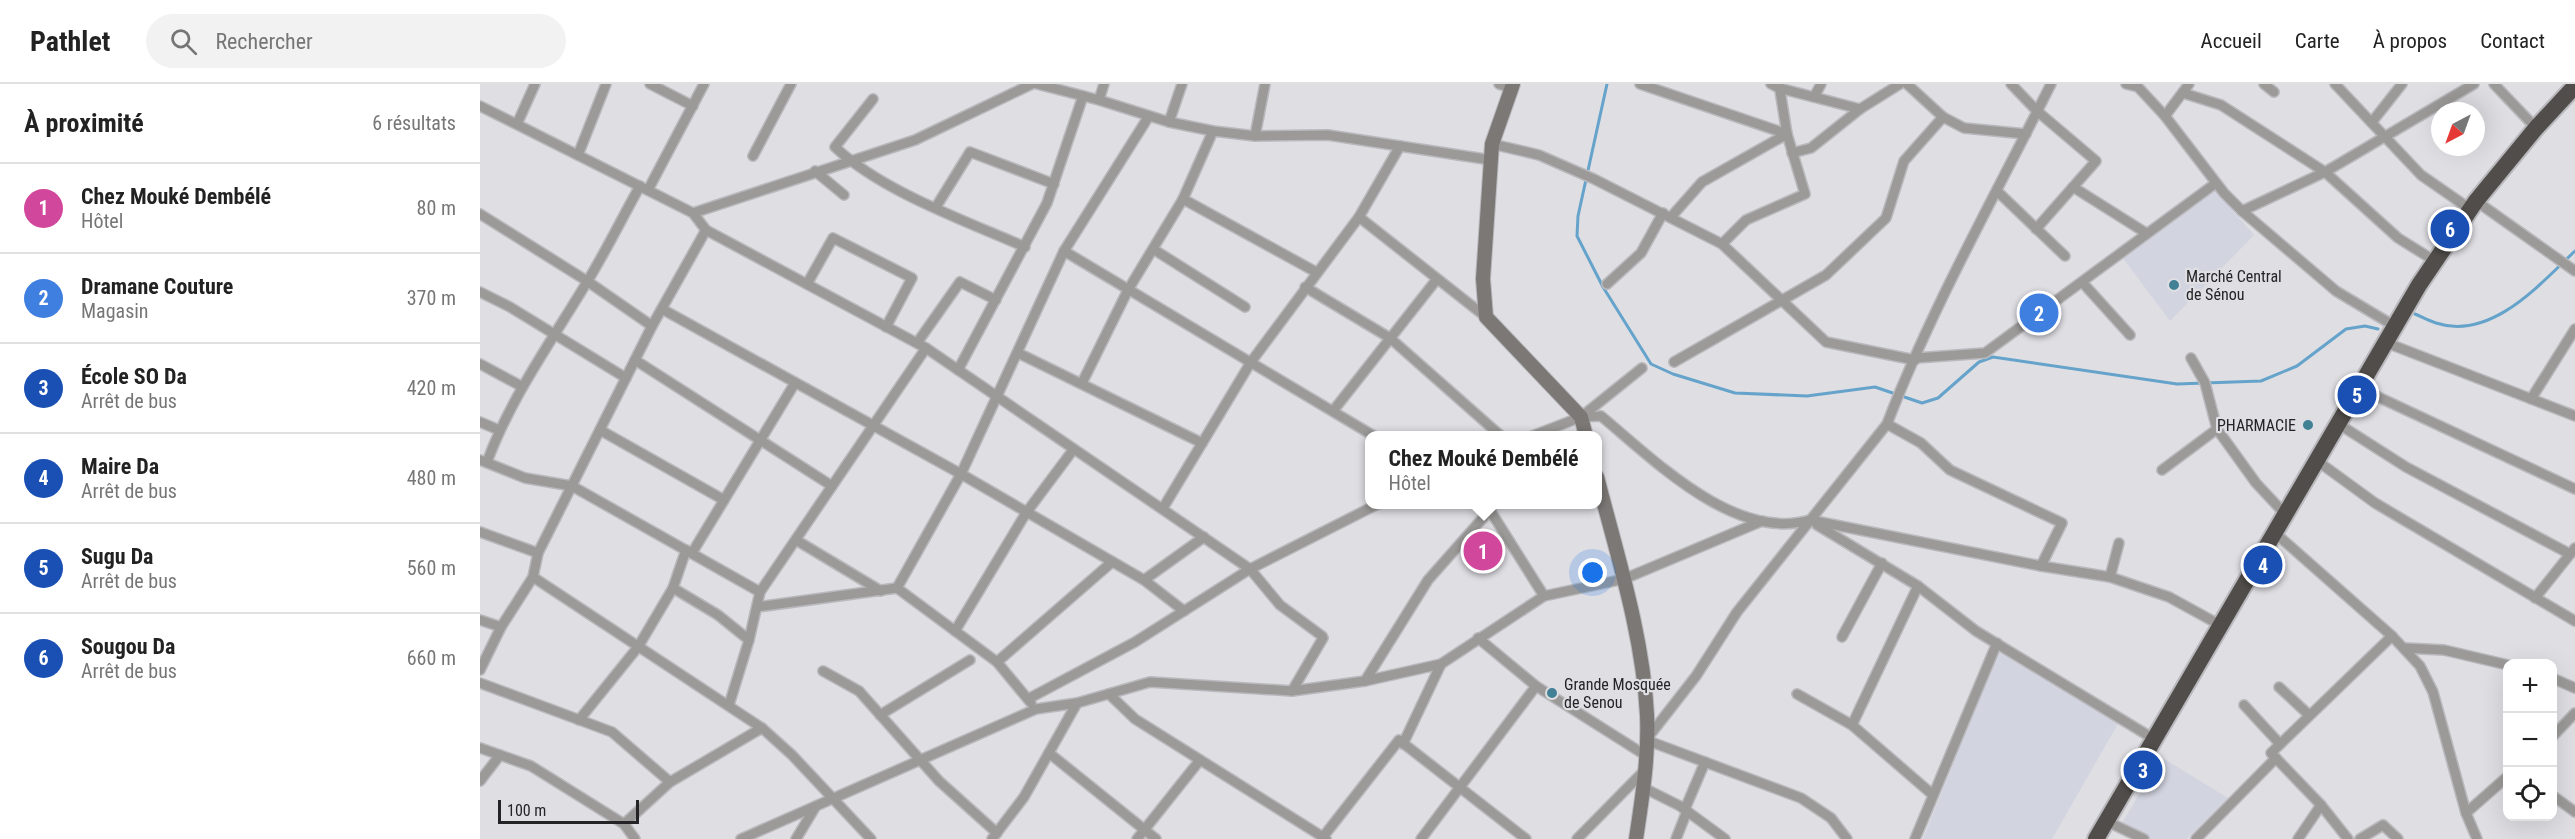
<!DOCTYPE html>
<html lang="fr">
<head>
<meta charset="utf-8">
<style>
  :root { --surface:#fff; --page:#f2f2f2; --text:#222; --muted:#767676; --line:#e0e0e0; --accent:#b45309 }
  body { margin:0; font-family:"Roboto Condensed",sans-serif; background:var(--page); color:var(--text) }
  .controls { position:absolute; right:18px; bottom:18px; display:grid; overflow:hidden; border-radius:12px; box-shadow:0 6px 24px #0002 }
  .controls button { width:54px; height:54px; display:grid; place-items:center; padding:0; border:0; border-bottom:2px solid var(--line); background:var(--surface); color:var(--text); font:30px sans-serif }
  .compass { position:absolute; left:1951px; top:18px; width:54px; height:54px; border-radius:50%; background:var(--surface); box-shadow:0 6px 24px #0002; rotate:221deg }
  .scale { position:absolute; left:18px; bottom:15px; width:141px; box-sizing:border-box; padding-left:6px; border:3px solid #242426; border-top:0; font-size:16px; line-height:21px; white-space:nowrap; color:#242426; -webkit-text-stroke:4px #dedee3; paint-order:stroke }
  .you { position:absolute; left:1113px; top:489px; width:21px; height:21px; margin:-15px; border:4px solid #fff; border-radius:50%; background:#1a73e8; box-shadow:0 0 0 9px #1a73e833 }
  .badge { display:grid; place-items:center; width:39px; height:39px; border-radius:50%; background:var(--accent); color:#fff; font-size:20px; font-weight:700 }
  .pin { position:absolute; translate:-50% -50%; border:3px solid #fff; box-shadow:0 2px 6px #0006 }
  .popup { position:absolute; left:885px; top:347px; width:237px; height:78px; box-sizing:border-box; display:grid; place-content:center; border-radius:12px; background:var(--surface); filter:drop-shadow(0 2px 4px #0005); font-size:20px; white-space:nowrap; color:var(--muted) }
  .popup b { font-size:22px; color:var(--text) }
  .popup::after { content:''; position:absolute; left:50%; top:100%; margin-left:-12px; border:12px solid transparent; border-top-color:var(--surface) }
  .list { margin:0; padding:0; list-style:none }
  h2 { display:flex; justify-content:space-between; align-items:center; height:78px; margin:0; padding:0 24px; font-size:26px }
  h2 small { font-size:20px; font-weight:400; color:var(--muted) }
  .list li { display:grid; grid-template-columns:39px 1fr auto; gap:18px; align-items:center; box-sizing:border-box; height:90px; padding:0 24px; border-top:2px solid var(--line) }
  .list b { display:block; font-size:22px; white-space:nowrap }
  .list p { margin:0; font-size:20px; white-space:nowrap; color:var(--muted) }
  .list em { font-size:20px; font-style:normal; color:var(--muted) }
  .icon { flex:none; width:33px; height:33px; fill:none; stroke:currentColor; stroke-width:2; stroke-linecap:round; stroke-linejoin:round }
  .map { position:relative; flex:none; width:2095px; height:755px; overflow:hidden }
  header { display:flex; align-items:center; gap:36px; box-sizing:border-box; height:84px; padding:0 30px; background:var(--surface); border-bottom:2px solid var(--line) }
  header strong { font-size:28px }
  nav { display:flex; gap:33px; margin-inline-start:auto; font-size:21px }
  .search { width:420px; height:54px; background:var(--page); display:flex; align-items:center; gap:15px; box-sizing:border-box; padding:0 21px; border-radius:33px; color:var(--muted); font-size:22px }
  main { display:flex }
  aside { flex:1; background:var(--surface) }
  .map>svg:first-child { display:block }
  .built { fill:#d2d4e0 }
  .lines { fill:none; stroke-linecap:round; stroke-linejoin:round }
  .stream { stroke:#66a3cb; stroke-width:3 }
  .street-casing { stroke:#b9b9bd; stroke-width:12 }
  .secondary-casing { stroke:#b9b9bd; stroke-width:16 }
  .highway-casing { stroke:#b9b9bd; stroke-width:20 }
  .street { stroke:#9b9a98; stroke-width:9 }
  .secondary { stroke:#7b7876; stroke-width:14 }
  .highway { stroke:#504d4a; stroke-width:16 }
  .poi-dot { fill:#428095; stroke:#dedee3; stroke-width:2 }
  .labels { text-anchor:middle; stroke-width:4.5; stroke-linejoin:round; paint-order:stroke }
  .poi-label { font-size:16px; fill:#242426; stroke:#dedee3; text-anchor:start }
</style>
</head>
<body>
<header>
<strong>Pathlet</strong>
<div class="search"><svg class="icon" aria-label="search" viewBox="0 0 24 24"><circle cx="10" cy="10" r="6"/><path d="M15 15l6 6"/></svg>Rechercher</div>
<nav><a>Accueil</a><a>Carte</a><a>À propos</a><a>Contact</a></nav>
</header>
<main>
<aside>
<h2>À proximité<small>6 résultats</small></h2>
<ul class="list">
<li><span class="badge" style="background:#d1479c">1</span><div><b>Chez Mouké Dembélé</b><p>Hôtel</p></div><em>80 m</em></li>
<li><span class="badge" style="background:#3f7fe0">2</span><div><b>Dramane Couture</b><p>Magasin</p></div><em>370 m</em></li>
<li><span class="badge" style="background:#1a4fb4">3</span><div><b>École SO Da</b><p>Arrêt de bus</p></div><em>420 m</em></li>
<li><span class="badge" style="background:#1a4fb4">4</span><div><b>Maire Da</b><p>Arrêt de bus</p></div><em>480 m</em></li>
<li><span class="badge" style="background:#1a4fb4">5</span><div><b>Sugu Da</b><p>Arrêt de bus</p></div><em>560 m</em></li>
<li><span class="badge" style="background:#1a4fb4">6</span><div><b>Sougou Da</b><p>Arrêt de bus</p></div><em>660 m</em></li>
</ul>
</aside>
<div class="map">
<svg width="2095" height="755" viewBox="0 0 2095 755">
  <rect width="100%" height="100%" fill="#dedee3"/>
  <!-- built -->
  <g class="built">
    <path d="M1728,98l46,53 -84,86 -54,-72z"/>
    <path d="M1518,568l121,70 -67,117h-129z"/>
    <path d="M1681,673l67,41 -41,41h-37l-29,-14z"/>
  </g>
  <g class="lines">
    <!-- stream -->
    <g class="stream">
      <path d="M1127,0l-29,132 -1,20 26,51 48,77 22,10 62,19 72,3 68,-9 47,16 16,-5 41,-36 14,-5 184,27 84,-3 36,-15 49,-37 19,-3 13,3"/>
      <path d="M1935,230c7,3 14,7 21,9 55,18 104,-39 139,-72"/>
    </g>
    <defs>
      <g id="street">
        <path d="M170,0l43,22"/>
        <path d="M557,0l62,16 70,22 44,9 42,5 73,-1 163,25"/>
        <path d="M1019,0l12,4"/>
        <path d="M1160,0l147,50"/>
        <path d="M1291,0l8,4 81,21"/>
        <path d="M1427,0l36,33 21,11 62,6"/>
        <path d="M1531,0l26,27 59,50 -60,68"/>
        <path d="M1646,0l12,3 27,29 59,77 18,18 94,80 60,36"/>
        <path d="M1784,0l10,8"/>
        <path d="M1855,0l86,91 49,34"/>
        <path d="M2014,0l42,44"/>
        <path d="M1703,9l38,12 104,67 73,66 37,23"/>
        <path d="M1334,13l7,-13"/>
        <path d="M393,15l-38,48c46,44 131,74 190,100"/>
        <path d="M619,16l5,-16"/>
        <path d="M0,22l213,107 13,17 220,118"/>
        <path d="M1685,32l24,-32"/>
        <path d="M689,38l13,-38"/>
        <path d="M1892,38l30,-38"/>
        <path d="M37,40l18,-40"/>
        <path d="M775,52l10,-52"/>
        <path d="M1012,60l47,11 55,24 128,65 104,98 89,18"/>
        <path d="M1312,69l19,-5 49,-39 40,-25"/>
        <path d="M98,71l28,-71"/>
        <path d="M273,72l38,-72"/>
        <path d="M335,87l29,24"/>
        <path d="M1593,103l73,46"/>
        <path d="M168,106l56,-106"/>
        <path d="M1517,107l68,65"/>
        <path d="M703,115l133,73"/>
        <path d="M1996,117l99,70"/>
        <path d="M456,123l34,-55 84,32"/>
        <path d="M1762,127l83,-39 149,-88"/>
        <path d="M213,129l222,-73 117,-56"/>
        <path d="M0,130l107,67 65,45"/>
        <path d="M879,133l127,100"/>
        <path d="M1191,133l31,-35 85,-48"/>
        <path d="M1242,160l24,-24 59,-26 -18,-60 -8,-50"/>
        <path d="M673,165l92,58"/>
        <path d="M584,167l310,185"/>
        <path d="M1602,198l48,53"/>
        <path d="M327,200l26,-46 79,40 -26,49"/>
        <path d="M1127,200l34,-31 22,-40"/>
        <path d="M825,203l85,51 111,98"/>
        <path d="M0,208l30,15 116,71"/>
        <path d="M182,225l299,165 183,106 40,31"/>
        <path d="M437,259l43,-61 36,18"/>
        <path d="M1907,259l188,73"/>
        <path d="M538,269l184,90"/>
        <path d="M1436,274l69,-5 231,-170"/>
        <path d="M1711,274l14,25 12,46 39,54 29,31"/>
        <path d="M155,276l197,126"/>
        <path d="M1194,278l152,-87 60,-57 18,-57 39,-44"/>
        <path d="M0,280l41,22"/>
        <path d="M478,286l89,-167 36,-107"/>
        <path d="M602,299l46,-93 55,-91 30,-68"/>
        <path d="M1879,304l216,101"/>
        <path d="M2051,315l44,-70"/>
        <path d="M853,327l104,-132"/>
        <path d="M1101,333l20,-1c53,44 134,126 209,104l231,46 69,11 59,20 51,28"/>
        <path d="M0,338l19,8"/>
        <path d="M1857,339l69,44 164,87"/>
        <path d="M1407,340l34,19 29,27 112,53 -21,43"/>
        <path d="M120,346l124,70"/>
        <path d="M1052,352l49,-19 61,-49"/>
        <path d="M0,376l45,18 47,8 188,106"/>
        <path d="M1836,376l59,43 200,118"/>
        <path d="M7,378c24,-65 64,-120 100,-180 19,-31 35,-64 53,-96"/>
        <path d="M1682,386l55,-41"/>
        <path d="M1008,423l56,89"/>
        <path d="M683,424l88,-146 108,-145 41,-71"/>
        <path d="M1337,441l101,61 58,45 178,108"/>
        <path d="M0,448l58,21"/>
        <path d="M1794,448l118,104 28,30 13,26 33,121 11,26"/>
        <path d="M316,456l85,51"/>
        <path d="M212,469l103,-170"/>
        <path d="M53,493l229,151 30,27 79,84"/>
        <path d="M1630,493l9,-34"/>
        <path d="M664,496l60,-43"/>
        <path d="M193,504l45,27 31,25"/>
        <path d="M417,504l64,-114 103,-223 85,-135"/>
        <path d="M2055,514l40,-50"/>
        <path d="M277,523l140,-19 100,74 34,41"/>
        <path d="M0,536l21,7"/>
        <path d="M475,547l71,-118 47,-63"/>
        <path d="M1362,553l40,-74"/>
        <path d="M998,554l58,48 109,69"/>
        <path d="M1924,564l40,2 64,15"/>
        <path d="M517,578l115,-100"/>
        <path d="M0,586l21,-43 32,-50 5,-24 114,-227 54,-96"/>
        <path d="M343,587l36,20 80,90 58,52"/>
        <path d="M2072,594l23,10"/>
        <path d="M885,597l63,-101 62,-70"/>
        <path d="M0,599l132,49 58,50"/>
        <path d="M1799,603l30,28"/>
        <path d="M629,610l26,25 188,118"/>
        <path d="M1317,610l55,31 81,70"/>
        <path d="M548,615l107,-57 115,-73 128,-65"/>
        <path d="M249,621l20,-65 11,-48 166,-244 324,221 30,36 42,31 1,2 -31,53"/>
        <path d="M1764,621l36,39"/>
        <path d="M400,631l90,-55"/>
        <path d="M99,636l59,-73 35,-59 13,-38"/>
        <path d="M1372,641l66,-139"/>
        <path d="M2072,653l23,-24"/>
        <path d="M923,660l38,-80"/>
        <path d="M0,664l51,18 93,58 11,15"/>
        <path d="M569,669l107,86"/>
        <path d="M0,697l20,-26"/>
        <path d="M1164,704l36,18 45,33"/>
        <path d="M2072,711l23,17"/>
        <path d="M1841,721l-50,-52 121,-117"/>
        <path d="M1205,725l20,-47"/>
        <path d="M1986,729l42,-37"/>
        <path d="M1626,737l38,18"/>
        <path d="M144,740l46,-42 92,-54"/>
        <path d="M261,755l295,-130 41,-6 73,-21 142,9 73,-10 76,-17 103,-68 80,-17 138,-58"/>
        <path d="M316,755l20,-33"/>
        <path d="M512,755l32,-42 53,-94"/>
        <path d="M657,755l63,-79"/>
        <path d="M846,755l-3,-2 76,-97 127,99"/>
        <path d="M941,755l115,-153"/>
        <path d="M1097,755l68,-69"/>
        <path d="M1196,755l11,-28"/>
        <path d="M1367,755l-16,-21 -30,-20 -155,-58 50,-64 41,-64 150,-188c45,-117 108,-228 164,-340"/>
        <path d="M1435,755l82,-196"/>
        <path d="M1716,755l80,-81"/>
        <path d="M1818,755l23,-34 27,34"/>
        <path d="M1880,755l23,-14 15,14"/>
      </g>
      <g id="secondary">
        <path d="M1033,0l-21,60 -9,135 3,38 95,100 5,19"/>
        <path d="M1117,393c20,78 46,158 50,238 2,41 -5,84 -11,124"/>
      </g>
      <path id="highway" d="M1616,755l323,-554 57,-84 60,-73 39,-42"/>
    </defs>
    <!-- street casing -->
    <use href="#street" class="street-casing"/>
    <!-- secondary casing -->
    <use href="#secondary" class="secondary-casing"/>
    <!-- highway casing -->
    <use href="#highway" class="highway-casing"/>
    <!-- street -->
    <use href="#street" class="street"/>
    <!-- secondary -->
    <use href="#secondary" class="secondary"/>
    <!-- highway -->
    <use href="#highway" class="highway"/>
  </g>
  <!-- markers -->
  <g class="poi-dot">
    <circle cx="1694" cy="201" r="6"/>
    <circle cx="1828" cy="341" r="6"/>
    <circle cx="1072" cy="609" r="6"/>
  </g>
  <g class="labels">
    <!-- poi labels -->
    <g class="poi-label">
      <text x="1706" y="198">Marché Central<tspan x="1706" dy="18">de Sénou</tspan></text>
      <text x="1816" y="347" text-anchor="end">PHARMACIE</text>
      <text x="1084" y="606">Grande Mosquée<tspan x="1084" dy="18">de Senou</tspan></text>
    </g>
  </g>
</svg>
<div class="controls">
<button>+</button>
<button>−</button>
<button><svg class="icon" aria-label="locate" viewBox="0 0 24 24"><circle cx="12" cy="12" r="6"/><path d="M12 2v4M12 18v4M2 12h4M18 12h4"/></svg></button>
</div>
<svg class="compass" viewBox="-18 -18 36 36"><path d="M0-13l5 13h-10z" fill="#e53935"/><path d="M0 13l5-13h-10z" fill="#767676"/></svg>
<div class="scale">100 m</div>
<div class="you"></div>
<div class="pin badge" style="left:1003px;top:467px;background:#d1479c">1</div>
<div class="popup"><b>Chez Mouké Dembélé</b>Hôtel</div>
<div class="pin badge" style="left:1559px;top:229px;background:#3f7fe0">2</div>
<div class="pin badge" style="left:1663px;top:686px;background:#1a4fb4">3</div>
<div class="pin badge" style="left:1783px;top:481px;background:#1a4fb4">4</div>
<div class="pin badge" style="left:1877px;top:311px;background:#1a4fb4">5</div>
<div class="pin badge" style="left:1970px;top:145px;background:#1a4fb4">6</div>
</div>
</main>
</body>
</html>
